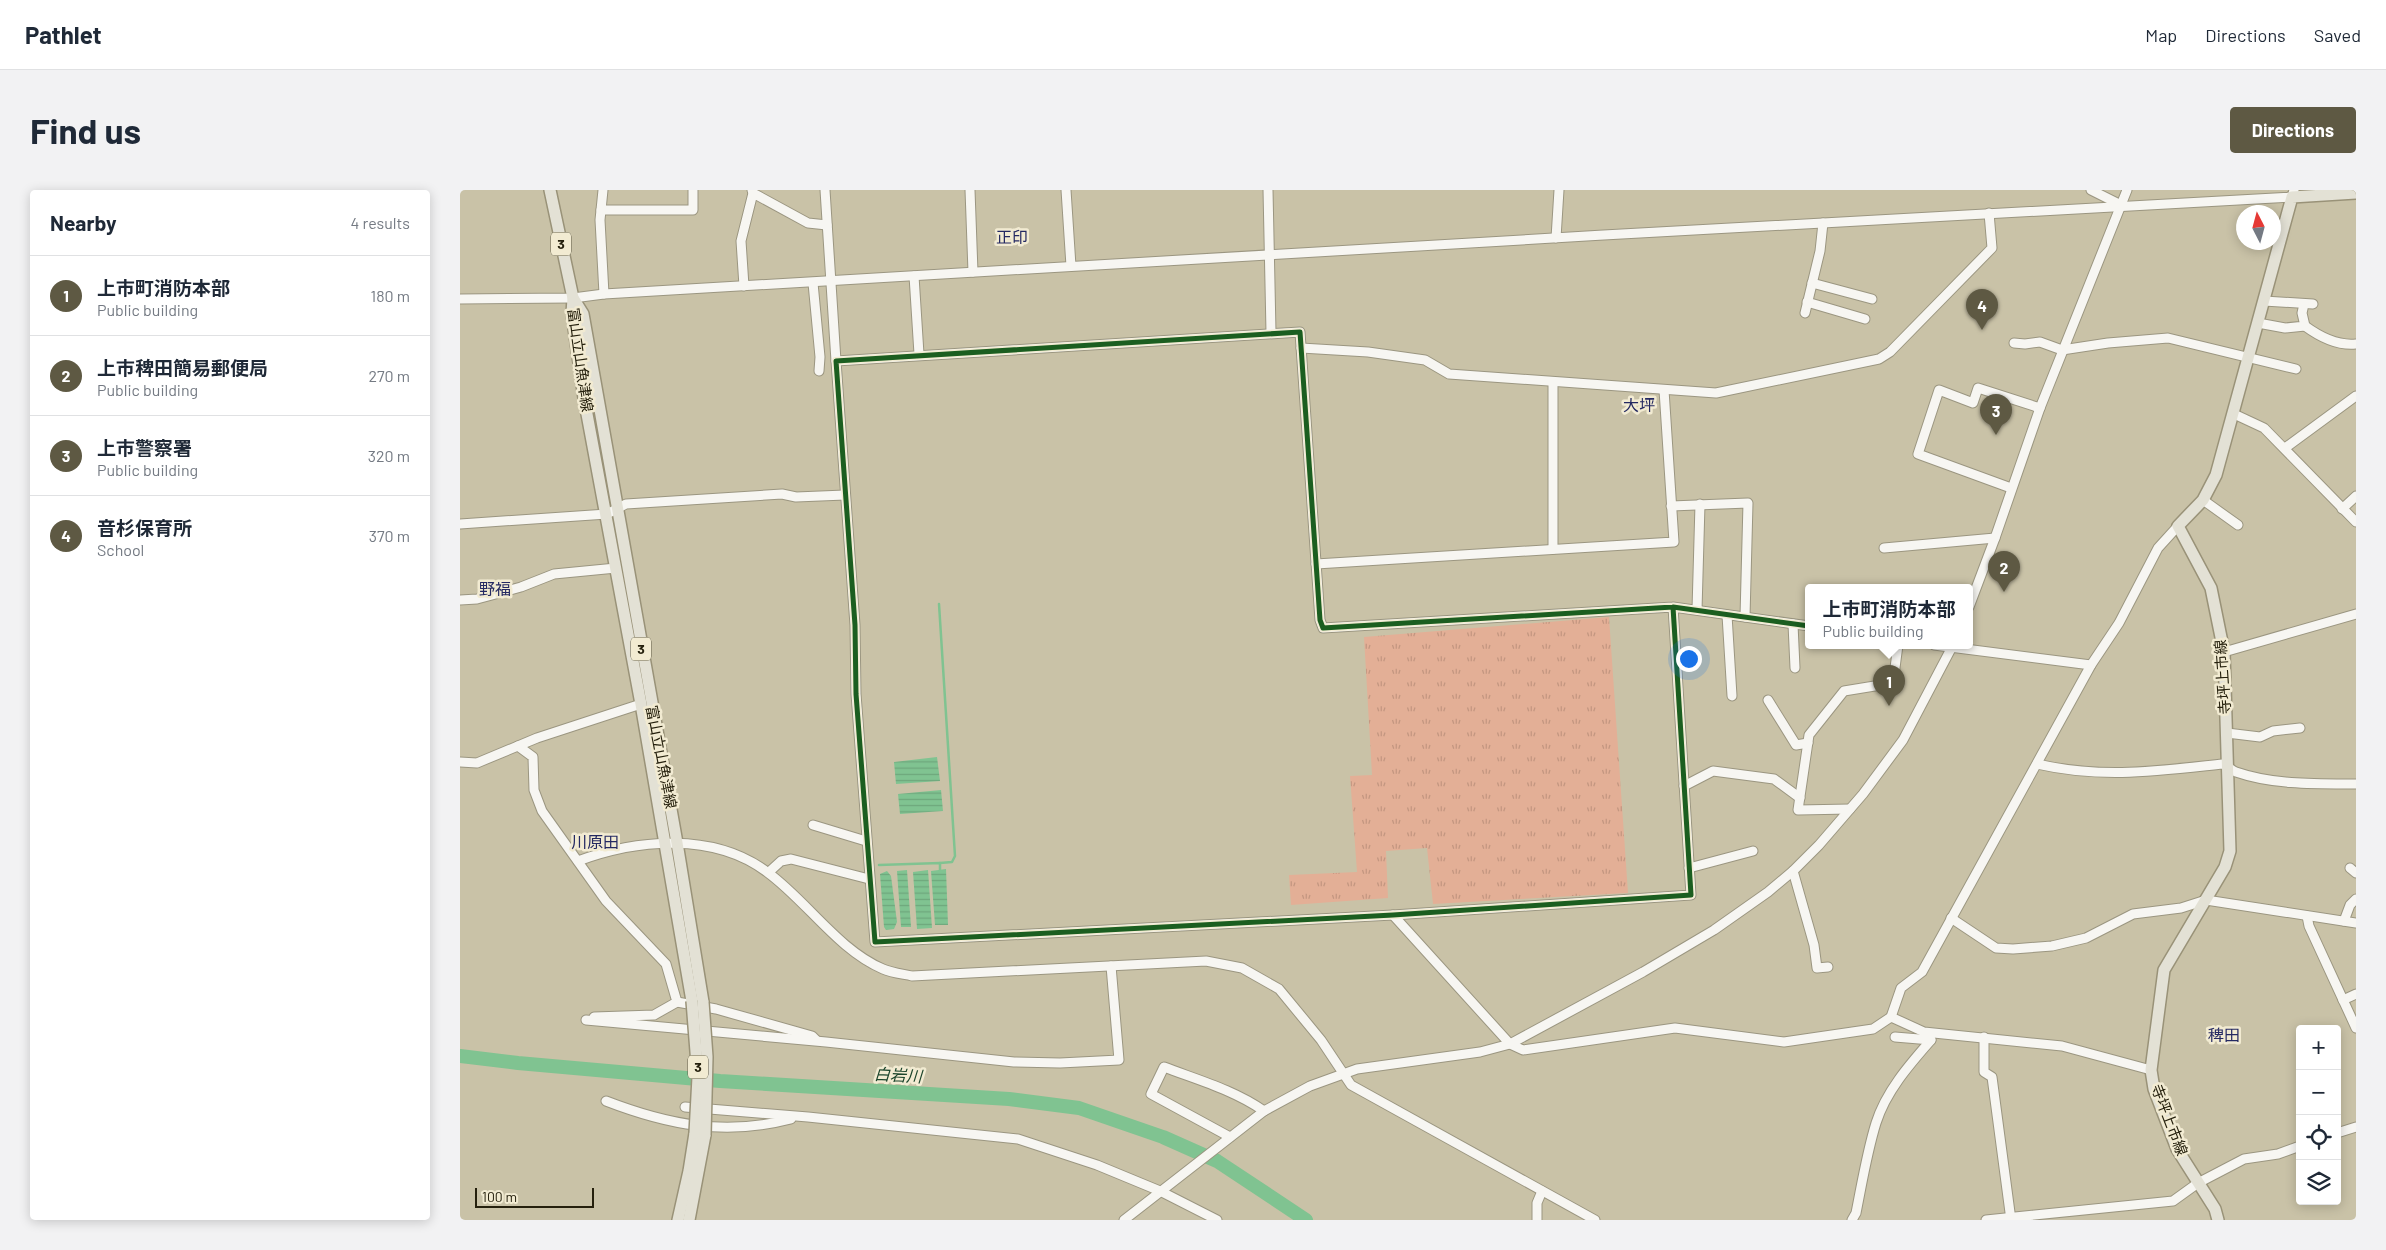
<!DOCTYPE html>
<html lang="en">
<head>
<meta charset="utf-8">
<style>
  :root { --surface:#fff; --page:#f2f2f3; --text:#1f2937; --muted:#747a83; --line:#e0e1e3; --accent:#5e5943 }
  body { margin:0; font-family:Barlow,"Noto Sans JP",sans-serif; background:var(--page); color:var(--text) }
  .controls { position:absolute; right:15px; bottom:15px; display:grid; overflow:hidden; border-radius:5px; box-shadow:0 2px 12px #0003 }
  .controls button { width:45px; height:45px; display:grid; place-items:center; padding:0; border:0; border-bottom:1px solid var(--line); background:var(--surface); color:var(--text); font:25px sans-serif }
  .compass { position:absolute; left:1776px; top:15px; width:45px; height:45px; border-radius:50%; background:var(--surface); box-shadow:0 2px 12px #0003; rotate:354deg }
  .scale { position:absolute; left:15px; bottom:12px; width:119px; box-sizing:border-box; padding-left:5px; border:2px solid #25200d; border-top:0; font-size:14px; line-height:18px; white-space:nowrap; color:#25200d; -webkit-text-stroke:4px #f2ebd2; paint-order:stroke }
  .you { position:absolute; left:1228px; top:468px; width:18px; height:18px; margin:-12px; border:4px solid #fff; border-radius:50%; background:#1a73e8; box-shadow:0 0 0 8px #1a73e833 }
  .badge { display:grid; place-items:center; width:32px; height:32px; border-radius:50%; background:var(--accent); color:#fff; font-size:16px; font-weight:700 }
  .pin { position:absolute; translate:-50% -41px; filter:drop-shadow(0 1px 2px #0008) }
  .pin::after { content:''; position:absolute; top:26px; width:18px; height:15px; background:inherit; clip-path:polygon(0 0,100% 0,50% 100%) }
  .popup { position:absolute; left:1345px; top:394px; width:168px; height:65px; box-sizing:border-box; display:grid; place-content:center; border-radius:5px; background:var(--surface); filter:drop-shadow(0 1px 4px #0005); font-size:16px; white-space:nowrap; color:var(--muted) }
  .popup b { font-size:19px; color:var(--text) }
  .popup::after { content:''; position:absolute; left:50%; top:100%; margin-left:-10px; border:10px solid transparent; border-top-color:var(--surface) }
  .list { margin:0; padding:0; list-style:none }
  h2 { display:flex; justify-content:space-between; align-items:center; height:65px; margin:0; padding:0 20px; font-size:21px }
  h2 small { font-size:16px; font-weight:400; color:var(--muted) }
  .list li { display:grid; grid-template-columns:32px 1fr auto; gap:15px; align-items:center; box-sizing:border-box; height:80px; padding:0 20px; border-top:1px solid var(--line) }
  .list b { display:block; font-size:19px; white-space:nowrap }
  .list p { margin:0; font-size:16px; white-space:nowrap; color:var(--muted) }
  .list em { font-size:16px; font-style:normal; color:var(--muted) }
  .icon { flex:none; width:28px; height:28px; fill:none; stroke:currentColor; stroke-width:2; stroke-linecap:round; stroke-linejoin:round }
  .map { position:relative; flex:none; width:1896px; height:1030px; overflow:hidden; border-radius:5px }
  header { display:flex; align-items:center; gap:30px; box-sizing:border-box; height:70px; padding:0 25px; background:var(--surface); border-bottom:1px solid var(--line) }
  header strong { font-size:24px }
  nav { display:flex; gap:28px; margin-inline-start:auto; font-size:18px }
  .intro { display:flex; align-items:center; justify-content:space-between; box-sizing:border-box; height:120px; padding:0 30px }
  h1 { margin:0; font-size:35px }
  .button { padding:12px 22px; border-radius:5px; background:var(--accent); color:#fff; font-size:18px; font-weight:700 }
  main { display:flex; gap:30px; padding:0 30px }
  aside { flex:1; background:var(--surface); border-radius:5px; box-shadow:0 2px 12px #0003 }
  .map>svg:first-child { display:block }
  .grass { fill:url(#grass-tufts) }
  .water { fill:url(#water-rules) }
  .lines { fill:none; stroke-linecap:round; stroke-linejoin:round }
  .stream { stroke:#80c391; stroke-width:2.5 }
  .river { stroke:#80c391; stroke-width:14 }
  .minor-casing { stroke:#9b9681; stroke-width:11 }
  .major-casing { stroke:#999278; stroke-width:14 }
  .minor { stroke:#f7f6f2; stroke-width:9 }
  .major { stroke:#e3e1d5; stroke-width:11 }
  .major-bridge-casing { stroke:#999278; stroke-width:14; stroke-linecap:butt }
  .major-bridge { stroke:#e3e1d5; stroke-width:11 }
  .cycleway-casing { stroke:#f2ebd2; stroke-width:8 }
  .cycleway { stroke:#1b5e20; stroke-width:5 }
  .labels { text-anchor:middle; stroke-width:5; stroke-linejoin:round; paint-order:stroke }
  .shield { fill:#f2ebd2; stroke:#625d48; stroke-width:1 }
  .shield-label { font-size:14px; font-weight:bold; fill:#25200d }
  .street-label { font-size:15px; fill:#25200d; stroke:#f2ebd2 }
  .neighbourhood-label { font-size:16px; fill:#242962; stroke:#f2ebd2 }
  .water-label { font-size:16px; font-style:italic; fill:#1c452c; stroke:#f2ebd2 }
</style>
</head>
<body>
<header>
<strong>Pathlet</strong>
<nav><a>Map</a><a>Directions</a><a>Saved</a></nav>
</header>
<div class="intro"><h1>Find us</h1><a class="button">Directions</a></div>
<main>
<aside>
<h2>Nearby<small>4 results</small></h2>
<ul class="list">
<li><span class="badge">1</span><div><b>上市町消防本部</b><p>Public building</p></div><em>180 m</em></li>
<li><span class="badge">2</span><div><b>上市稗田簡易郵便局</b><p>Public building</p></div><em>270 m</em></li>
<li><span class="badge">3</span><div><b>上市警察署</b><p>Public building</p></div><em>320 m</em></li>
<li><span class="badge">4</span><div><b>音杉保育所</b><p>School</p></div><em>370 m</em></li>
</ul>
</aside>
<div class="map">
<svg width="1896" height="1030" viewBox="0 0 1896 1030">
  <defs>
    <pattern id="grass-tufts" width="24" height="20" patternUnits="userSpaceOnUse" patternTransform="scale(1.25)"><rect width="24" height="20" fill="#e3af96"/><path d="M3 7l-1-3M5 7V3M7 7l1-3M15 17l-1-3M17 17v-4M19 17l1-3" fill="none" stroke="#c39680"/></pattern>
    <pattern id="water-rules" width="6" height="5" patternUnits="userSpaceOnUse" patternTransform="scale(1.25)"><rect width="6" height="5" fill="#80c391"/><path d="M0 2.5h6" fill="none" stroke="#6ea77c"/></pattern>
  </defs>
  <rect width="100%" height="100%" fill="#c9c2a7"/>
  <!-- grass -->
  <path class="grass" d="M1149,427l19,276 -195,11 -6,-56 -41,3 2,47 -97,7 -2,-30 68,-3 -7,-96 22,-1 -8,-138z"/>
  <!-- water -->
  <g class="water">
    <path d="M477,567l3,24 -44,3 -2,-22z"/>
    <path d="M481,600l2,21 -43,3 -2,-20z"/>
    <path d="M486,679l2,56h-13l-4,-54z"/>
    <path d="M447,680l4,57h-10l-4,-56z"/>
    <path d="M468,680l4,58 -15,1 -4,-57z"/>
    <path d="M427,681l4,5 6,46 -3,7 -8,1 -2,-3 -4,-53z"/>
  </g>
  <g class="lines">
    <!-- stream -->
    <g class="stream">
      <path d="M479,414l16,252 -3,6 -12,1"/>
      <path d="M419,675l61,-2v7"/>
    </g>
    <!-- river -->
    <path class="river" d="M0,866l58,7 202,18 289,18 70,9 84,29 54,24 89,59"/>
    <defs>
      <g id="minor">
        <path d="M143,0l-3,30 4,74"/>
        <path d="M365,0l11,171"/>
        <path d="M510,0l3,82"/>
        <path d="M606,0l5,76"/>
        <path d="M808,0l3,142"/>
        <path d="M1631,0l30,15"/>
        <path d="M293,3l55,30 19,2"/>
        <path d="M141,20h92v-20"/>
        <path d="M1096,48l3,-48"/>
        <path d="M454,86l5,78"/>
        <path d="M353,93l7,74 -1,14"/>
        <path d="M1352,93l60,16"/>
        <path d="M284,96l-3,-45 12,-48 -1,-3"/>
        <path d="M0,109l113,-1 31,-4c563,-31 1125,-69 1688,-97l2,-7"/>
        <path d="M1804,111l49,3"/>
        <path d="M1347,112l58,17"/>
        <path d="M1345,123l15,-62 3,-28"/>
        <path d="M1798,133l27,5 20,-2 -3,-13 2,-9"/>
        <path d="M1845,136c15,11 32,20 51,18"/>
        <path d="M1554,153l11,1 15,-2 22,8 46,-7 60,-5 128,31"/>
        <path d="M841,158l67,4 57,8 24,14 267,19 163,-34 11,-7 102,-104 -3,-35"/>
        <path d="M1093,192v167"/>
        <path d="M1774,224l30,14 92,94"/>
        <path d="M1825,258l71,-52"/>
        <path d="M1551,298l-93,-34 21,-64 34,13 5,-15 62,20"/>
        <path d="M1743,310l35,25"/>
        <path d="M1211,316l77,-3 -3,114"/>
        <path d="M1882,319l14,-13"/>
        <path d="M0,334l147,-10 19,-10 156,-10 14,3 49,-2"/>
        <path d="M1424,358l111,-10"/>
        <path d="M856,374l358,-22 -10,-152"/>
        <path d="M0,410l17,-1 44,-12 33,-13 62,-6"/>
        <path d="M1213,417l18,288 -298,20 -518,27 -19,-248 -1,-69 -19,-264 464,-29 20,288 3,8 350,-21 136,19"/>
        <path d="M1509,417l26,-69 45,-130 87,-218"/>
        <path d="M1237,420l3,-106"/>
        <path d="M1267,425l5,81"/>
        <path d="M1333,434l2,44"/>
        <path d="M1474,455l157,20"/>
        <path d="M1764,462l132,-38"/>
        <path d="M1308,510l28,45 12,-2"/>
        <path d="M1767,543l33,4 13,-6 27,-3"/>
        <path d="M58,556l15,11 1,33 8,21 64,90 60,63 11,38 -23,13 -60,2"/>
        <path d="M0,572l17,1 60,-25 104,-34"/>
        <path d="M1577,574c66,15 120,7 186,0 5,2 8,6 13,8 37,13 81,12 120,12"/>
        <path d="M1224,596l29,-15 61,8 26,19"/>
        <path d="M1390,619l-52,1 11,-75 35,-44 49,-8 5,-38"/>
        <path d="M353,635l53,16"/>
        <path d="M118,671c59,-22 136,-29 189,11 39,28 71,78 116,97 9,4 20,5 29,7l294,-15 36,7 37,21 42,51 30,45 244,135"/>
        <path d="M1229,678l64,-17"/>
        <path d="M1890,678l6,5"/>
        <path d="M1333,681l21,74 3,23 11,-1"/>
        <path d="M309,682l12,-11 10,-2 78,20"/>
        <path d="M933,725l117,129 13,6 152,-22 109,14 89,-13 18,-12 33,15 138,14 89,24"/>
        <path d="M1847,726l2,10 47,102"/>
        <path d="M1491,728l45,30 17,1 39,-3 34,-8 47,-24 48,-6 25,-8 150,23"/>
        <path d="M1884,731l6,-16 6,-6"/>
        <path d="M1883,810l13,-6"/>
        <path d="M217,812l39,7 96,27 4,4"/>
        <path d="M1431,827l10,-29 21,-16 169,-307 28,-42 39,-75 20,-22"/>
        <path d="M126,830l240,22 188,20 46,1 59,-3 -8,-94"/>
        <path d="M1435,847l36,3"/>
        <path d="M1524,847v35l8,5 19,143"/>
        <path d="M146,911c62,24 119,35 185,18"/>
        <path d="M225,917l123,10 210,22 79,26 63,26 57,29"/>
        <path d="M1877,943l19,-6"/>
        <path d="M770,947l-79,-43 13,-27c34,13 70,23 100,44"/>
        <path d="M664,1030l140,-109 46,-25 47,-17 123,-17 30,-8 133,-72 71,-42 54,-38 25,-21 26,-26 44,-51 40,-54 50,-95"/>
        <path d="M1077,1030v-17l5,-12"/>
        <path d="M1392,1030l4,-7c6,-30 11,-61 20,-90 10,-32 34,-59 55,-83"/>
        <path d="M1526,1030l187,-19 25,-18 46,-24 34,-5 22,-8"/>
      </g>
      <g id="major">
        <path d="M90,0l23,108 -1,16 12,84 57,306 51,297"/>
        <path d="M113,108l10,16 94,529 26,159"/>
        <path d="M218,1030l11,-49 6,-38"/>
        <path d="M229,1030l16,-85"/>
        <path d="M1758,1030l-3,-11 -38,-60 -23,-60 -3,-19 13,-100 61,-103 5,-16 -6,-199 -13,-64 -33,-62 25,-26 13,-25 76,-278 64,-4"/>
      </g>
    </defs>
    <!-- minor casing -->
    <use href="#minor" class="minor-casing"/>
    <!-- major casing -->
    <use href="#major" class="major-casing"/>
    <!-- minor -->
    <use href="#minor" class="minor"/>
    <!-- major -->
    <use href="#major" class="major"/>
    <defs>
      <g id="major-bridge">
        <path d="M232,811l6,76 -3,56"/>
        <path d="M243,812l4,55 -2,78"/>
      </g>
    </defs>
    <!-- major-bridge casing -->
    <use href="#major-bridge" class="major-bridge-casing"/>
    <!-- major-bridge -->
    <use href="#major-bridge" class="major-bridge"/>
    <defs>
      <path id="cycleway" d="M1213,417l18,288 -298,20 -518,27 -19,-248 -1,-69 -19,-264 464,-29 20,288 3,8 350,-21 136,19"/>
    </defs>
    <!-- cycleway casing -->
    <use href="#cycleway" class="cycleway-casing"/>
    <!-- cycleway -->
    <use href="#cycleway" class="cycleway"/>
  </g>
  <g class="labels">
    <!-- shield labels -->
    <g class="shield">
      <rect x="91" y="42.5" width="20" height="23" rx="4"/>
      <rect x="171" y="447.5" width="20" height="23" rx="4"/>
      <rect x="228" y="865.5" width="20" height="23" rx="4"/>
    </g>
    <g class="shield-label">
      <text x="101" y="59">3</text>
      <text x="181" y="464">3</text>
      <text x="238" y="882">3</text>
    </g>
    <!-- street labels -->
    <g class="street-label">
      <text transform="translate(120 170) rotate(82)" y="5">富山立山魚津線</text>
      <text transform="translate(1763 487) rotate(-94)" y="5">寺坪上市線</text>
      <text transform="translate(201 567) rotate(79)" y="5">富山立山魚津線</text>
      <text transform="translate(1709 930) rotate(69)" y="5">寺坪上市線</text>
    </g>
    <!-- neighbourhood labels -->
    <g class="neighbourhood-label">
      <text x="552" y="53">正印</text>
      <text x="1179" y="221">大坪</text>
      <text x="35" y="405">野福</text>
      <text x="135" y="658">川原田</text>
      <text x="1764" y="851">稗田</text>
    </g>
    <!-- water labels -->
    <g class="water-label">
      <text transform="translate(438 885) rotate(3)" y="6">白岩川</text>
    </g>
  </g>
</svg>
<div class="controls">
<button>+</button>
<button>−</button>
<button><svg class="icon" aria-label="locate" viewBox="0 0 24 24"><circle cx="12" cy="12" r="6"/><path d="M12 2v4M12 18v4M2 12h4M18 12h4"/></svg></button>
<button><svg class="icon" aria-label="layers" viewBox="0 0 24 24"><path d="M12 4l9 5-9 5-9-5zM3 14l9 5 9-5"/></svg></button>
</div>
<svg class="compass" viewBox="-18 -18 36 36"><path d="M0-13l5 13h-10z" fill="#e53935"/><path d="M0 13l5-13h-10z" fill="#747a83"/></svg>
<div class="scale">100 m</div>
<div class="you"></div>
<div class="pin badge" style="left:1429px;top:516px">1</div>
<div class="popup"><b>上市町消防本部</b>Public building</div>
<div class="pin badge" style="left:1544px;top:402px">2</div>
<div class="pin badge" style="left:1536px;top:245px">3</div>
<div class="pin badge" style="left:1522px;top:140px">4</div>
</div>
</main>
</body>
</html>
